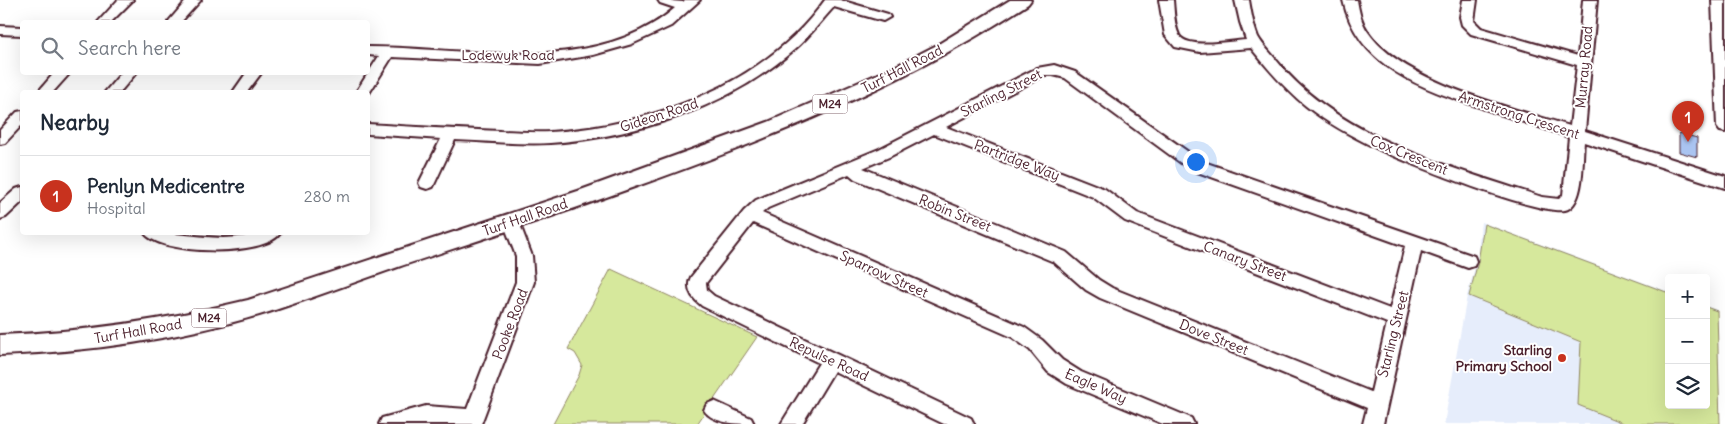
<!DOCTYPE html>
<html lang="en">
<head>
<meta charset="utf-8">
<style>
  :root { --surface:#fff; --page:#f2f2f3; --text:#1f2937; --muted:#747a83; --line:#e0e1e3; --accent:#c8321e }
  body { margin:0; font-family:Delius,sans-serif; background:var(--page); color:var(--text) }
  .controls { position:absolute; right:15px; bottom:15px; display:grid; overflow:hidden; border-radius:5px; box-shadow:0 5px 20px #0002 }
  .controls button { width:45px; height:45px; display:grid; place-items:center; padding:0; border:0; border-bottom:1px solid var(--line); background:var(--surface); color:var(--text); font:25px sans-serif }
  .you { position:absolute; left:1195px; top:161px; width:18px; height:18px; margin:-12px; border:4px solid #fff; border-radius:50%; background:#1a73e8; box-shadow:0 0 0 8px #1a73e833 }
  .badge { display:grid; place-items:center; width:32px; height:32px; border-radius:50%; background:var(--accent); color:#fff; font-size:16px; font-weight:700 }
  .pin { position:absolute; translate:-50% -41px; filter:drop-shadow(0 1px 2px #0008) }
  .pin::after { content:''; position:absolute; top:26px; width:18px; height:15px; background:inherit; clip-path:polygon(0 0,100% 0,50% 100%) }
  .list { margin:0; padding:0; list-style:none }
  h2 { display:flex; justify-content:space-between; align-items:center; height:65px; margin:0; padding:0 20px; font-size:21px }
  h2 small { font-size:16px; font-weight:400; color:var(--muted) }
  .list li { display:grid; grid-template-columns:32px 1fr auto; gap:15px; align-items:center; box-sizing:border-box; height:80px; padding:0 20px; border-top:1px solid var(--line) }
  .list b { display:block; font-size:19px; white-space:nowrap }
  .list p { margin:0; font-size:16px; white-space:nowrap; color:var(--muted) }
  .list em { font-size:16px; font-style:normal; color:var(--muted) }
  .icon { flex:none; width:28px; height:28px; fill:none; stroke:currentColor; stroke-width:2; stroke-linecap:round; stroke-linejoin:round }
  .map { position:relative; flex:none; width:1725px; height:424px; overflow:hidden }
  .search { position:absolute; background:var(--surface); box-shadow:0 5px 20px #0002; left:20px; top:20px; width:350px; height:55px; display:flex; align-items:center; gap:12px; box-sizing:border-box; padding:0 18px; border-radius:5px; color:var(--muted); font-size:19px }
  .panel { position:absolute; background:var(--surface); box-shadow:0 5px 20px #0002; left:20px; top:90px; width:350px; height:145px; border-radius:5px }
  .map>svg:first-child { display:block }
  .built { fill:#e6edfb }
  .green { fill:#d6e89c; stroke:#908464 }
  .building { fill:#aac4f1; stroke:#4a1f2b }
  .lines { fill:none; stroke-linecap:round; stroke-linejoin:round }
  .minor-casing { stroke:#4a1f2b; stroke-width:4 }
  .major-casing { stroke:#4a1f2b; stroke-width:4 }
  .minor { fill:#fff; fill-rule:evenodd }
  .major { fill:#fff; fill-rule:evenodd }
  .poi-dot { fill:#c8321e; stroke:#fff; stroke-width:2 }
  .labels { text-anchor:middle; stroke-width:4; stroke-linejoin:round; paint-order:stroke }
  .shield { fill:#fff; stroke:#80626b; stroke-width:1 }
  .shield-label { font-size:12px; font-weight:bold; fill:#4a1f2b }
  .street-label { font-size:14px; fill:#4a1f2b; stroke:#fff }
  .poi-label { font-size:14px; font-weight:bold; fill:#4a1f2b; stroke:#fff; text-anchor:end }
</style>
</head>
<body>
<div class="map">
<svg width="1725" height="424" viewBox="0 0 1725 424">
  <rect width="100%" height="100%" fill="#fff"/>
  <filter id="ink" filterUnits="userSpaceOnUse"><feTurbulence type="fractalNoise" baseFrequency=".02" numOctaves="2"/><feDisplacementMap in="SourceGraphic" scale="10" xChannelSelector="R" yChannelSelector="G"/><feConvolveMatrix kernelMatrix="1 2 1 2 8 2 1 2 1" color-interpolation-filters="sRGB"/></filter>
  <g filter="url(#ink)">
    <!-- built -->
    <path class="built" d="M1481,222l188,70v113h37v-99l11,4 2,114h-275l23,-128 10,-36z"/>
    <!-- green -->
    <g class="green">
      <path d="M1484,224l185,69v112h37v-98l11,4 3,113h-95l-47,-19 3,-63 -112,-46 9,-34z"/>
      <path d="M611,269l146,68 -60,87h-144l26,-49 3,-10 -7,-12 -7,-4z"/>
    </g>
    <!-- building -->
    <path class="building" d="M1679,133l18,5v19l-18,-5z"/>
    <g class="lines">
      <defs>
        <g id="minor">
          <path d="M118,0h15l-22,22h-13z"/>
          <path d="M187,0h14l-20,22h-13z"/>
          <path d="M658,0l25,2 2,-2h15l-29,26 -39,18 -39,11 -53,9 -148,-7 -24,38v-3h-12l23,-36 -11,-1v-8c98,0 225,31 307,-39l-15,-5z"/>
          <path d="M825,0h15l48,14 2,3 -7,4 -49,-14c-13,14 -25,30 -39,42 -66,58 -158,88 -245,94 -31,2 -63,-2 -95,-3l-22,47 -6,2 -6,-2 -2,-4 22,-44 -73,-5v-10c44,3 88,5 132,7 17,0 33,2 50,1 100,-6 215,-47 275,-132z"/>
          <path d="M1159,0h14c1,11 1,25 6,35 8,15 52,6 67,5l-6,-18 -5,-22h14c2,12 4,25 9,37 5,9 13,16 19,24 61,77 176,107 265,136l17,2 4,-4 6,-58c-29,-10 -58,-19 -87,-29 -58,-19 -124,-40 -139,-108h14c2,11 4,22 11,32 35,51 145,76 202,94l7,-61 -106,-31 -9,-9 -2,-8 3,-17h14l-3,21 7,7 97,28 5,-56h14l-12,131 140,45v12l-141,-46c-2,17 1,58 -16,67 -19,11 -166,-48 -190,-60 -25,-12 -51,-26 -72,-43 -21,-17 -38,-37 -55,-58l-51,4 -25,-5 -10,-12z"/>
          <path d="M1712,0h13v132l-5,-1 -3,-4z"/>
          <path d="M0,26l22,1v8l-22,-1z"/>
          <path d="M1054,65l21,7 126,89 273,95 2,5 -2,5 -6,2 -47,-17 -38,173h-20l4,-16 -267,-110 -14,-8 -32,-28 -199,-83 -6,-5 -81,34 -6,5 262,114 18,13 20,20 19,12 110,46 3,6h-31l-96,-40 -19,-12 -18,-22 -18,-13 -259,-114 -47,60 1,7 7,6 257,122 3,6h-30l-110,-53 -32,53h-21l38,-61 -117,-57c-9,-7 -17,-17 -11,-29l53,-66 12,-11 123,-51 158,-81zM1045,75h8l12,3 124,91 216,77 -15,63 -253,-96 -32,-24 -159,-62zM934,134l159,63 32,24 262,102 -16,69 -259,-104 -13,-8 -33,-28 -203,-84 26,-11z"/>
          <path d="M55,72h16l-18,20h-15z"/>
          <path d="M122,72h15l-17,20h-15z"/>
          <path d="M247,72h15l-15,20h-14z"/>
          <path d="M22,111v14l-17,18 -5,1v-14l17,-18z"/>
          <path d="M22,187v15l-16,15 -6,2v-16l16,-14z"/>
          <path d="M511,216l6,2 2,4 13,34 2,26 -53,142h-102l3,-6 44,-12 41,3 49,-127v-26l-13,-34 2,-4z"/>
          <path d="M144,232c26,0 52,5 79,6 20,0 38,-6 58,-6 -14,26 -125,23 -137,0z"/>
          <path d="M714,401l37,17 3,6c-17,0 -41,0 -50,-14l3,-6z"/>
        </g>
        <path id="major" d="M1010,0h21l-3,4c-140,92 -293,148 -450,203 -60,21 -120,40 -180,60 -44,15 -86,31 -129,45 -88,27 -178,40 -269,43v-20c84,-3 166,-15 248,-35l330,-109 190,-69 128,-56 41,-21z"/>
      </defs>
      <!-- minor casing -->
      <use href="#minor" class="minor-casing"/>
      <!-- major casing -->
      <use href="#major" class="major-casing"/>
      <!-- minor -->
      <use href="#minor" class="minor"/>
      <!-- major -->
      <use href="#major" class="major"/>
    </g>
  </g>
  <!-- markers -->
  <circle class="poi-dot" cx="1562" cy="358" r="5"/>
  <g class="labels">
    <!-- shield labels -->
    <g class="shield">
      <rect x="812.5" y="94.5" width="35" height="19" rx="4"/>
      <rect x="191.5" y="308.5" width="35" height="19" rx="4"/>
    </g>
    <g class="shield-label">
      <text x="830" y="108">M24</text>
      <text x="209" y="322">M24</text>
    </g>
    <!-- street labels -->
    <g class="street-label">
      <text x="508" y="60">Lodewyk Road</text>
      <text transform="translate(1584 67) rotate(-85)" y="5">Murray Road</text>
      <text transform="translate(902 69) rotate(-27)" y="5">Turf Hall Road</text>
      <text transform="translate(1001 93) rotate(-27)" y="5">Starling Street</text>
      <text transform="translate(659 115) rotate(-18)" y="5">Gideon Road</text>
      <text transform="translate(1519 115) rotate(18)" y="5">Armstrong Crescent</text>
      <text transform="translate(1409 155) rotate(22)" y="5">Cox Crescent</text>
      <text transform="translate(1017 160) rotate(21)" y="5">Partridge Way</text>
      <text transform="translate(955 213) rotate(22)" y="5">Robin Street</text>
      <text transform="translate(525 217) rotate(-19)" y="5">Turf Hall Road</text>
      <text transform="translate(1245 261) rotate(21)" y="5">Canary Street</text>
      <text transform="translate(884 274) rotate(24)" y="5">Sparrow Street</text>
      <text transform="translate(510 324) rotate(-69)" y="5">Pooke Road</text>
      <text transform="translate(138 331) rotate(-10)" y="5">Turf Hall Road</text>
      <text transform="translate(1393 334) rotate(-76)" y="5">Starling Street</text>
      <text transform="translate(1214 337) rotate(22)" y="5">Dove Street</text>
      <text transform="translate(829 359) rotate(25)" y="5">Repulse Road</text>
      <text transform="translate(1096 386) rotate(24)" y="5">Eagle Way</text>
    </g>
    <!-- poi labels -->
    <g class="poi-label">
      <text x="1552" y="355">Starling<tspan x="1552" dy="16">Primary School</tspan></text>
    </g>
  </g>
</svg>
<div class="controls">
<button>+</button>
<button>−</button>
<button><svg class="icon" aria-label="layers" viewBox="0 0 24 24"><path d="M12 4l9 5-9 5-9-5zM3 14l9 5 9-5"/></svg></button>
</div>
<div class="you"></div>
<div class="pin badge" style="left:1688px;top:142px">1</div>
<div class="search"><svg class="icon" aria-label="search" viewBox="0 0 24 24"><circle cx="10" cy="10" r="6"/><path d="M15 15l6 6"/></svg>Search here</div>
<section class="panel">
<h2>Nearby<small></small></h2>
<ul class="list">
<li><span class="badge">1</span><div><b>Penlyn Medicentre</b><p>Hospital</p></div><em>280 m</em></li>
</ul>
</section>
</div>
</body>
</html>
